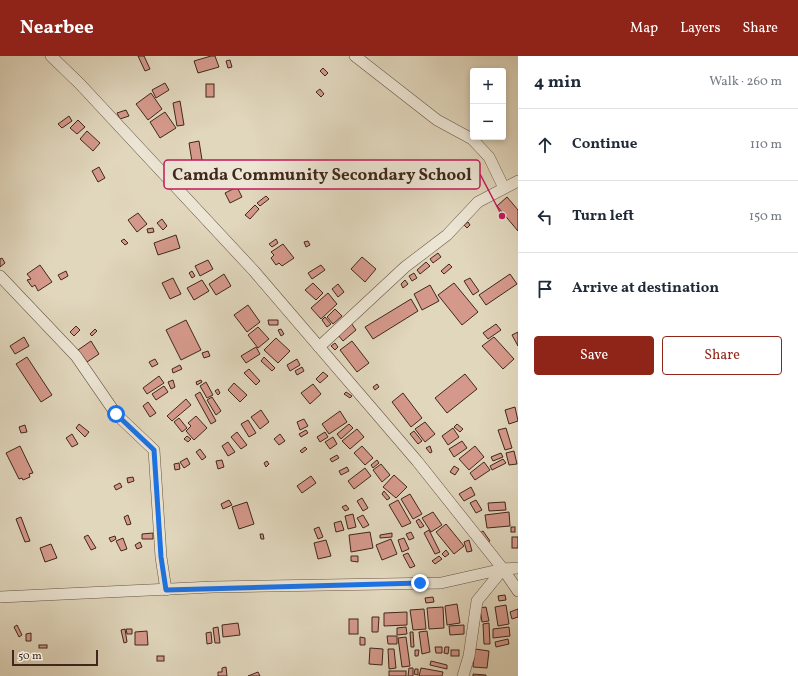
<!DOCTYPE html>
<html lang="en">
<head>
<meta charset="utf-8">
<style>
  :root { --surface:#fff; --page:#f2f2f3; --text:#1f2937; --muted:#747a83; --line:#e0e1e3; --accent:#8f2418 }
  body { margin:0; font-family:Vollkorn,serif; background:var(--page); color:var(--text) }
  .controls { position:absolute; right:12px; top:12px; display:grid; overflow:hidden; border-radius:4px; box-shadow:0 2px 6px #0003 }
  .controls button { width:36px; height:36px; display:grid; place-items:center; padding:0; border:0; border-bottom:1px solid var(--line); background:var(--surface); color:var(--text); font:20px sans-serif }
  .scale { position:absolute; left:12px; bottom:10px; width:86px; box-sizing:border-box; padding-left:4px; border:2px solid #40271c; border-top:0; font-size:11px; line-height:14px; white-space:nowrap; color:#40271c; -webkit-text-stroke:3px #ece5d4; paint-order:stroke }
  .stop { position:absolute; width:12px; height:12px; margin:-9px; border:3px solid #1a73e8; border-radius:50%; background:#fff }
  .stop.end { background:#1a73e8; border-color:#fff; box-shadow:0 1px 4px #0008 }
  .list { margin:0; padding:0; list-style:none }
  h2 { display:flex; justify-content:space-between; align-items:center; height:52px; margin:0; padding:0 16px; font-size:17px }
  h2 small { font-size:13px; font-weight:400; color:var(--muted) }
  .list li { display:grid; grid-template-columns:26px 1fr auto; gap:12px; align-items:center; box-sizing:border-box; height:72px; padding:0 16px; border-top:1px solid var(--line) }
  .list b { display:block; font-size:15px; white-space:nowrap }
  .list em { font-size:13px; font-style:normal; color:var(--muted) }
  .actions { display:flex; gap:8px; padding:12px 16px }
  .actions a { flex:1; padding:9px 0; border:1px solid var(--accent); border-radius:4px; text-align:center; font-size:14px; color:var(--accent) }
  .actions .main { background:var(--accent); color:#fff }
  .icon { flex:none; width:22px; height:22px; fill:none; stroke:currentColor; stroke-width:2; stroke-linecap:round; stroke-linejoin:round }
  .map { position:relative; flex:none; width:518px; height:620px; overflow:hidden }
  header { display:flex; align-items:center; gap:24px; box-sizing:border-box; height:56px; padding:0 20px; background:var(--accent); color:#fff }
  header strong { font-size:19px }
  nav { display:flex; gap:22px; margin-inline-start:auto; font-size:14px }
  main { display:flex }
  aside { flex:1; background:var(--surface) }
  .map>svg:first-child { display:block }
  .building { fill:#d5998b; stroke:#40271c }
  .lines { fill:none; stroke-linecap:round; stroke-linejoin:round }
  .street-casing { stroke:#685344; stroke-width:12 }
  .street { stroke:#ece5d4; stroke-width:11 }
  .route { stroke:#1a73e8; stroke-width:5 }
  .leader { fill:none; stroke:#c2185b; stroke-width:1.5 }
  .callout-dot { fill:#c2185b; stroke:#ece5d4; stroke-width:1.5 }
  .callout { fill:#ece5d4; stroke:#c2185b; stroke-width:1.5 }
  .callout-label { font-size:17px; text-anchor:middle; font-weight:bold; fill:#40271c }
</style>
</head>
<body>
<header>
<strong>Nearbee</strong>
<nav><a>Map</a><a>Layers</a><a>Share</a></nav>
</header>
<main>
<div class="map">
<svg width="518" height="620" viewBox="0 0 518 620">
  <rect width="100%" height="100%" fill="#e1d7bd"/>
  <filter id="stains"><feTurbulence type="fractalNoise" baseFrequency=".005" numOctaves="4"/><feColorMatrix values="0 0 0 0 .2 0 0 0 0 .09 0 0 0 0 .02 0 0 0 .5 -.17"/></filter>
  <radialGradient id="worn" r=".72"><stop offset=".6" stop-color="#630" stop-opacity="0"/><stop offset="1" stop-color="#630" stop-opacity=".3"/></radialGradient>
  <!-- building -->
  <g class="building">
    <path d="M138,0h6l6,13 -5,2z"/>
    <path d="M211,0h4l4,11 -21,6 -4,-12z"/>
    <path d="M230,4l2,7 -4,1 -2,-7z"/>
    <path d="M323,12l5,5 -3,3 -5,-5z"/>
    <path d="M165,27l4,7 -13,8 -4,-8z"/>
    <rect x="206" y="28" width="8" height="13"/>
    <path d="M320,33l4,5 -3,3 -5,-5z"/>
    <path d="M151,37l11,16 -14,11 -12,-16z"/>
    <path d="M180,45l4,24 -7,1 -4,-23z"/>
    <path d="M126,54l3,6 -9,3 -3,-6z"/>
    <path d="M165,56l11,16 -16,10 -10,-16z"/>
    <path d="M69,60l3,5 -10,7 -4,-4z"/>
    <path d="M78,64l7,7 -8,7 -7,-6z"/>
    <path d="M87,75l13,12 -7,8 -13,-12z"/>
    <path d="M199,85l4,25 -10,2 -4,-25z"/>
    <path d="M99,111l6,11 -7,4 -6,-11z"/>
    <path d="M237,131l5,10 -12,6 -5,-10z"/>
    <path d="M266,140l3,3 -9,7 -3,-3z"/>
    <path d="M507,141l11,13v21l-21,-25z"/>
    <path d="M255,149l4,4 -9,10 -5,-4z"/>
    <path d="M138,157l9,11 -10,8 -9,-12z"/>
    <path d="M162,163l5,7 -4,4 -6,-7z"/>
    <path d="M468,166l2,3 -3,3 -3,-3z"/>
    <path d="M153,172l1,4 -6,1 -1,-4z"/>
    <path d="M176,179l4,13 -22,7 -4,-12z"/>
    <path d="M124,183l4,4 -3,2 -4,-4z"/>
    <path d="M276,183l2,4 -6,4 -3,-3z"/>
    <path d="M308,185l2,4 -4,2 -2,-5z"/>
    <path d="M283,188l11,14 -12,8 -3,-3 -3,2 -5,-7 3,-3 -3,-3z"/>
    <path d="M438,197l3,4 -8,6 -3,-4z"/>
    <path d="M362,201l14,12 -11,13 -14,-13z"/>
    <path d="M2,202l3,5 -5,4v-8z"/>
    <path d="M208,204l5,9 -13,7 -5,-10z"/>
    <path d="M426,206l4,4 -10,8 -3,-4z"/>
    <path d="M449,208l3,3 -8,7 -3,-3z"/>
    <path d="M40,209l12,17 -14,9 -3,-6 -3,2 -5,-7 4,-1 -4,-5z"/>
    <path d="M321,209l4,5 -13,9 -4,-6z"/>
    <path d="M66,215l2,5 -7,4 -3,-5z"/>
    <path d="M192,215l3,5 -3,2 -3,-5z"/>
    <path d="M414,217l3,5 -5,3 -3,-5z"/>
    <path d="M224,218l7,12 -15,9 -7,-11z"/>
    <path d="M510,218l7,10 -31,21 -7,-10z"/>
    <path d="M173,222l8,16 -11,5 -8,-16z"/>
    <path d="M470,222l9,13 -6,4 -9,-14z"/>
    <path d="M202,224l7,11 -15,9 -7,-12z"/>
    <path d="M405,224l3,4 -5,4 -2,-4z"/>
    <path d="M313,227l10,10 -7,7 -11,-10z"/>
    <path d="M454,227l24,29 -16,13 -24,-30z"/>
    <path d="M338,228l6,8 -6,5 -6,-8z"/>
    <path d="M430,229l9,16 -17,9 -8,-16z"/>
    <path d="M328,237l9,11 -16,15 -10,-11z"/>
    <path d="M411,243l7,12 -45,28 -8,-12z"/>
    <path d="M248,249l12,17 -13,10 -13,-17z"/>
    <path d="M335,253l7,7 -9,8 -6,-7z"/>
    <path d="M325,261l6,7 -4,3 -5,-7z"/>
    <path d="M186,264l15,30 -20,10 -15,-30z"/>
    <path d="M268,264h10v5h-9z"/>
    <path d="M351,267l5,7 -13,11 -5,-6z"/>
    <path d="M496,268l5,6 -13,9 -5,-6z"/>
    <path d="M76,270l4,4 -6,6 -4,-4z"/>
    <path d="M258,271l11,12 -11,9 -10,-13z"/>
    <path d="M95,273l2,2 -5,5 -2,-2z"/>
    <path d="M281,273l3,5 -3,2 -3,-6z"/>
    <path d="M518,276v14l-6,-11z"/>
    <path d="M24,281l5,9 -14,8 -5,-8z"/>
    <path d="M494,281l20,22 -11,10 -21,-23z"/>
    <path d="M276,282l14,13 -12,12 -14,-13z"/>
    <path d="M91,285l8,13 -12,8 -9,-12z"/>
    <path d="M352,285l17,22 -12,9 -17,-22z"/>
    <path d="M335,287l3,4 -3,3 -4,-4z"/>
    <path d="M256,291l4,7 -14,9 -5,-7z"/>
    <path d="M208,295l2,5 -6,2 -2,-5z"/>
    <path d="M27,301l25,38 -11,7 -25,-38z"/>
    <path d="M264,301l11,11 -3,3 -11,-10z"/>
    <path d="M155,303l3,5 -6,3 -3,-5z"/>
    <path d="M297,303l3,6 -10,6 -3,-6z"/>
    <path d="M180,309l2,4 -9,4 -1,-4z"/>
    <path d="M302,311l2,4 -7,4 -2,-4z"/>
    <path d="M249,313l11,12 -4,4 -12,-12z"/>
    <path d="M323,316l5,4 -8,7 -4,-4z"/>
    <path d="M465,318l12,15 -30,24 -12,-15z"/>
    <path d="M159,320l5,7 -17,11 -4,-6z"/>
    <path d="M173,324l2,7 -4,2 -3,-7z"/>
    <path d="M201,324l1,2 -5,3 -1,-3z"/>
    <path d="M206,326l7,13 -6,3 -7,-12z"/>
    <path d="M234,327l13,12 -7,7 -12,-12z"/>
    <path d="M313,328l8,10 -11,10 -9,-11z"/>
    <path d="M377,328l2,3 -4,3 -2,-3z"/>
    <path d="M164,330l4,6 -12,8 -4,-6z"/>
    <path d="M218,333l2,4 -2,2 -3,-4z"/>
    <path d="M200,336l16,29 -5,3 -16,-29z"/>
    <path d="M346,336l6,4 -2,2 -6,-4z"/>
    <path d="M403,337l19,25 -11,9 -19,-25z"/>
    <path d="M212,341l9,14 -5,4 -9,-15z"/>
    <path d="M186,343l5,6 -19,16 -5,-5z"/>
    <path d="M148,346l8,11 -6,4 -7,-11z"/>
    <path d="M515,351l3,14 -9,3 -4,-14z"/>
    <path d="M261,354l8,12 -9,7 -9,-12z"/>
    <path d="M340,355l7,11 -18,12 -7,-10z"/>
    <path d="M196,360l11,12 -13,12 -8,-9 5,-5 -3,-3z"/>
    <path d="M179,362l8,10 -5,4 -8,-10z"/>
    <path d="M304,363l4,7 -8,4 -3,-8z"/>
    <path d="M248,364l8,13 -7,4 -8,-13z"/>
    <path d="M425,366l10,12 -10,8 -10,-13z"/>
    <path d="M79,368l10,8 -4,5 -9,-9z"/>
    <path d="M349,368l4,4 -12,11 -4,-5z"/>
    <path d="M457,368l6,5 -3,3 -6,-5z"/>
    <path d="M25,369l2,7 -6,1 -2,-6z"/>
    <path d="M453,372l6,9 -11,8 -6,-9z"/>
    <path d="M506,372l6,20 -7,2 -7,-20z"/>
    <path d="M357,373l7,8 -14,12 -8,-8z"/>
    <path d="M306,374l2,3 -7,4 -2,-3z"/>
    <path d="M414,375l8,10 -4,3 -8,-10z"/>
    <path d="M237,376l10,13 -6,4 -10,-12z"/>
    <path d="M325,376l3,5 -8,5 -3,-5z"/>
    <path d="M72,378l6,10 -6,3 -6,-9z"/>
    <path d="M280,378l5,7 -6,4 -5,-6z"/>
    <path d="M187,380l4,3 -3,3 -4,-3z"/>
    <path d="M333,381l4,7 -7,5 -5,-7z"/>
    <path d="M462,385l5,7 -13,9 -5,-8z"/>
    <path d="M228,386l7,10 -7,4 -6,-10z"/>
    <path d="M20,390l13,27 -4,1 1,3 -7,3 -1,-2 -3,1 -13,-26z"/>
    <path d="M362,390l11,12 -8,7 -11,-12z"/>
    <path d="M430,390l2,6 -2,1 -4,-5z"/>
    <path d="M475,390l9,11 -15,13 -10,-11z"/>
    <path d="M305,391l2,2 -5,4 -2,-2z"/>
    <path d="M200,393l6,8 -4,3 -6,-8z"/>
    <path d="M514,395l3,13 -8,1 -3,-12z"/>
    <path d="M501,397l2,4 -10,4 -2,-4z"/>
    <path d="M337,399l2,3 -7,4 -2,-3z"/>
    <path d="M187,402l3,6 -6,4 -4,-6z"/>
    <path d="M503,403l3,4 -14,7 -2,-4z"/>
    <path d="M222,404l2,7 -6,2 -2,-8z"/>
    <path d="M377,404l2,3 -6,5 -2,-3z"/>
    <path d="M267,405l2,3 -3,3 -2,-4z"/>
    <path d="M484,406l6,8 -15,10 -5,-7z"/>
    <path d="M179,407l1,6 -5,1 -1,-6z"/>
    <path d="M381,408l9,11 -8,7 -9,-12z"/>
    <path d="M454,410l5,3 -4,6 -5,-3z"/>
    <path d="M347,411l2,4 -8,4 -2,-4z"/>
    <path d="M365,412l6,8 -17,13 -6,-8z"/>
    <path d="M394,419l13,12 -11,11 -13,-11z"/>
    <path d="M311,420l5,7 -14,10 -5,-7z"/>
    <path d="M133,421l1,4 -6,2 -1,-5z"/>
    <path d="M120,427l2,4 -6,3 -2,-4z"/>
    <path d="M471,431l4,8 -11,6 -5,-7z"/>
    <path d="M384,435l6,7 -3,2 -5,-6z"/>
    <path d="M410,438l12,20 -9,5 -12,-20z"/>
    <path d="M362,442l6,10 -5,3 -6,-10z"/>
    <path d="M229,444l3,5 -9,4 -2,-5z"/>
    <path d="M398,444l13,23 -9,4 -13,-22z"/>
    <path d="M476,444l6,10 -6,3 -6,-10z"/>
    <path d="M247,446l7,22 -15,5 -7,-22z"/>
    <path d="M505,446l1,8 -17,1 -1,-8z"/>
    <path d="M346,449l3,4 -4,2 -3,-4z"/>
    <path d="M433,456l9,13 -11,7 -9,-14z"/>
    <path d="M509,456l1,14 -23,2 -2,-13z"/>
    <path d="M353,458l3,13 -8,2 -3,-13z"/>
    <path d="M128,459l3,9 -4,1 -3,-8z"/>
    <path d="M363,459l6,10 -6,3 -6,-10z"/>
    <path d="M21,461l9,24 -5,1 -9,-23z"/>
    <path d="M419,463l5,7 -4,2 -4,-7z"/>
    <path d="M341,465l3,9 -8,2 -2,-9z"/>
    <path d="M446,468l18,22 -10,8 -18,-22z"/>
    <path d="M319,471l4,10 -5,2 -4,-10z"/>
    <rect x="511" y="471" width="4" height="5"/>
    <path d="M429,474l11,22 -5,2 -11,-21z"/>
    <path d="M483,475l7,10 -3,1 -7,-9z"/>
    <path d="M370,476l3,16 -22,4 -2,-17z"/>
    <path d="M411,476l3,6 -5,2 -3,-6z"/>
    <path d="M153,477v6h-11v-5z"/>
    <path d="M392,477v4l-12,1v-3z"/>
    <path d="M260,478h3l1,5h-3z"/>
    <path d="M88,479l8,13 -5,2 -7,-13z"/>
    <path d="M115,480l1,3 -5,3 -2,-4z"/>
    <rect x="512" y="481" width="6" height="11"/>
    <path d="M123,482l4,11 -6,2 -5,-10z"/>
    <path d="M404,482l5,11 -7,3 -4,-12z"/>
    <path d="M391,483l6,15 -15,6 -6,-15z"/>
    <path d="M326,484l5,16 -13,3 -4,-16z"/>
    <path d="M469,484l3,11 -5,1 -3,-10z"/>
    <path d="M140,486l2,5 -5,2 -2,-4z"/>
    <path d="M51,488l6,14 -12,4 -5,-14z"/>
    <path d="M446,494l3,4 -4,3 -3,-3z"/>
    <path d="M408,497l7,13 -5,2 -7,-13z"/>
    <path d="M351,500h7v6l-7,-1z"/>
    <path d="M439,500l3,3 -7,5 -3,-3z"/>
    <path d="M505,539l1,5 -7,1 -1,-5z"/>
    <path d="M433,541l1,5 -8,1 -1,-5z"/>
    <path d="M457,548l3,19 -13,2 -2,-19z"/>
    <path d="M506,549l3,19 -11,2 -3,-19z"/>
    <path d="M443,551l1,21 -15,1 -2,-21z"/>
    <path d="M486,551l3,14 -7,1 -2,-14z"/>
    <path d="M424,553l2,20 -13,1 -3,-20z"/>
    <path d="M518,553v8l-6,2 -2,-7z"/>
    <path d="M407,556v13l-23,1v-13z"/>
    <path d="M372,561h7l-1,15h-6z"/>
    <rect x="349" y="563" width="9" height="15"/>
    <path d="M238,567l2,12 -17,2 -1,-12z"/>
    <path d="M489,567l1,21h-6l-1,-20z"/>
    <path d="M17,569l5,10 -3,2 -5,-10z"/>
    <path d="M464,569v9l-14,1 -1,-9z"/>
    <path d="M218,571l2,16h-5l-2,-15z"/>
    <path d="M406,571l1,7 -10,1v-7z"/>
    <path d="M509,571l1,9 -17,2v-9z"/>
    <path d="M125,573l2,13 -3,1 -3,-13z"/>
    <path d="M126,573h6v5h-5z"/>
    <path d="M147,575l1,14h-13v-13z"/>
    <path d="M427,575l3,21 -8,2 -3,-22z"/>
    <path d="M211,576l1,11 -5,1 -1,-11z"/>
    <path d="M410,576h3l1,15h-3z"/>
    <path d="M31,577v8h-5v-7z"/>
    <path d="M387,580h10v8h-9z"/>
    <path d="M360,581l5,1v7h-5z"/>
    <path d="M406,581l4,29 -8,1 -4,-29z"/>
    <path d="M508,583l1,5 -13,3 -1,-5z"/>
    <rect x="39" y="589" width="8" height="3"/>
    <path d="M435,591h7v6h-6z"/>
    <path d="M445,591h4l-1,7 -4,-1z"/>
    <path d="M370,592l13,1 -1,16 -13,-1z"/>
    <path d="M388,593h6l2,19 -7,1z"/>
    <path d="M475,593l14,2 -2,17 -14,-1z"/>
    <path d="M415,594h4l-1,6h-3z"/>
    <rect x="451" y="594" width="8" height="6"/>
    <rect x="157" y="600" width="7" height="5"/>
    <path d="M431,605l16,4v4l-17,-4z"/>
    <path d="M226,611l1,9h-9v-4h4v-4z"/>
    <path d="M409,612h4v8h-5z"/>
    <path d="M421,612l22,4 -1,4h-23z"/>
    <path d="M415,613h3v6l-4,-1z"/>
    <rect x="389" y="615" width="17" height="5"/>
    <path d="M258,616l2,4h-12z"/>
    <path d="M473,618l13,1v1h-13z"/>
  </g>
  <g class="lines">
    <defs>
      <g id="street">
        <path d="M51,0l29,28 174,187 163,190 86,108 15,22"/>
        <path d="M355,0l82,64 35,19 17,18 15,31"/>
        <path d="M0,220l76,80 40,58 38,36 7,107 5,33"/>
        <path d="M319,291l86,-80 42,-32 31,-33 40,-21"/>
        <path d="M0,541l213,-10 228,-4 62,-14 15,-1"/>
        <path d="M463,620l6,-20 8,-55 26,-32"/>
      </g>
    </defs>
    <!-- street casing -->
    <use href="#street" class="street-casing"/>
    <!-- street -->
    <use href="#street" class="street"/>
  </g>
  <g class="lines">
    <!-- route -->
    <path class="route" d="M116,358l38,36 7,107 5,33 254,-7"/>
  </g>
  <!-- callouts -->
  <path class="leader" d="M502 160L480 118"/>
  <circle class="callout-dot" cx="502" cy="160" r="4"/>
  <rect class="callout" x="164" y="104" width="316" height="29" rx="4"/>
  <g class="callout-label">
    <text x="322" y="124">Camda Community Secondary School</text>
  </g>
  <rect width="100%" height="100%" filter="url(#stains)"/>
  <rect width="100%" height="100%" fill="url(#worn)"/>
</svg>
<div class="controls">
<button>+</button>
<button>−</button>
</div>
<div class="scale">50 m</div>
<div class="stop" style="left:116px;top:358px"></div>
<div class="stop end" style="left:420px;top:527px"></div>
</div>
<aside>
<h2>4 min<small>Walk · 260 m</small></h2>
<ul class="list">
<li><svg class="icon" aria-label="ahead" viewBox="0 0 24 24"><path d="M12 20V5M6 11l6-6 6 6"/></svg><div><b>Continue</b></div><em>110 m</em></li>
<li><svg class="icon" aria-label="left" viewBox="0 0 24 24"><path d="M17 20v-9H6M10 6l-5 5 5 5"/></svg><div><b>Turn left</b></div><em>150 m</em></li>
<li><svg class="icon" aria-label="arrive" viewBox="0 0 24 24"><path d="M6 21V4h12l-3 4 3 4H6"/></svg><div><b>Arrive at destination</b></div></li>
</ul>
<div class="actions"><a class="main">Save</a><a>Share</a></div>
</aside>
</main>
</body>
</html>
